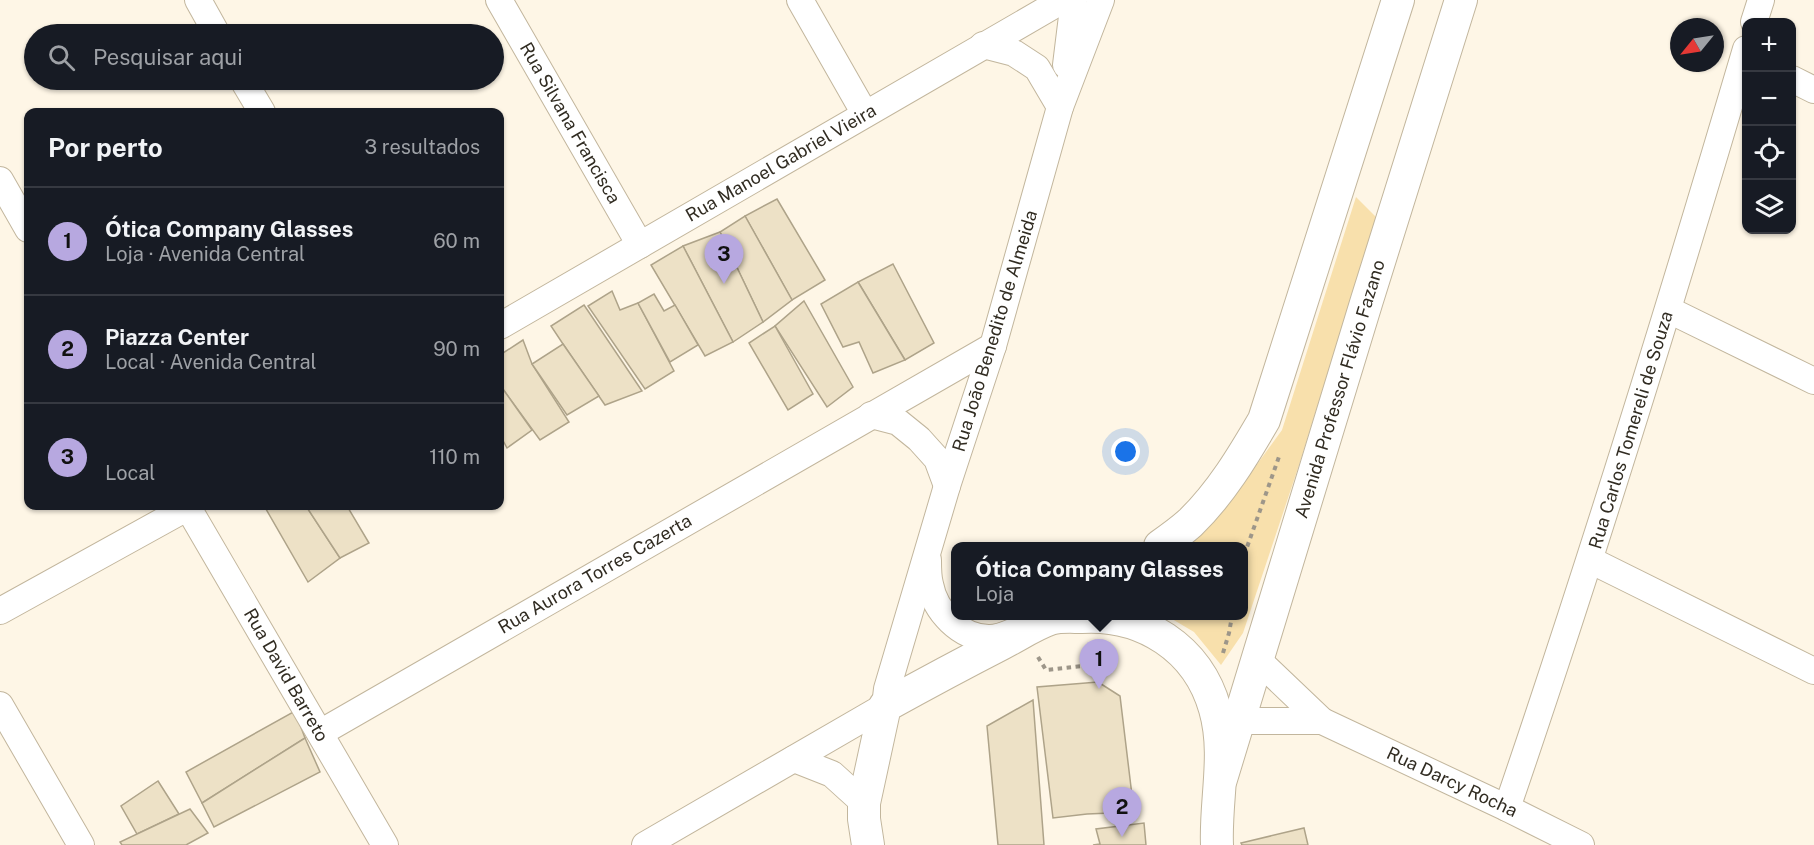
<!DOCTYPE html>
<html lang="pt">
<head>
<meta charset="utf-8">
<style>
  :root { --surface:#171b24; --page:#242831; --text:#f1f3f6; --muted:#9ea1a6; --line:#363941; --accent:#b7a8e0 }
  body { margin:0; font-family:"Public Sans","Noto Sans KR",sans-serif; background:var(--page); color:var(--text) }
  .controls { position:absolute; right:18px; top:18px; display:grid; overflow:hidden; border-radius:12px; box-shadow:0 2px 4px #0004 }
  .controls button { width:54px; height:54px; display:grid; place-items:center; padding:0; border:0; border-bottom:2px solid var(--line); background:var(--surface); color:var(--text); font:30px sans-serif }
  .compass { position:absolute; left:1670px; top:18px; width:54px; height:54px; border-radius:50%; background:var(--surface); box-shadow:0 2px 4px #0004; rotate:240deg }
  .you { position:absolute; left:1126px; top:452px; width:21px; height:21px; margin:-15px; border:4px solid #fff; border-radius:50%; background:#1a73e8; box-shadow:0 0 0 9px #1a73e833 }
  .badge { display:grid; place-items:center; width:39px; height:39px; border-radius:50%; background:var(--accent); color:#111; font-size:20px; font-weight:700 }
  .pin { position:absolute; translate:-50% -50px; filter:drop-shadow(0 2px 3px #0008) }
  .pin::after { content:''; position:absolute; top:32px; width:21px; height:18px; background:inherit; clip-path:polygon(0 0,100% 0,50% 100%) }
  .popup { position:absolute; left:951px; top:542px; width:297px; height:78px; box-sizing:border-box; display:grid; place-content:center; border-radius:12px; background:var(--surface); filter:drop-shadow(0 2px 4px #0005); font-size:20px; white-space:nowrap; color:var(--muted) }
  .popup b { font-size:22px; color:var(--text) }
  .popup::after { content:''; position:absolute; left:50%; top:100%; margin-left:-12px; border:12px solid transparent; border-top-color:var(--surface) }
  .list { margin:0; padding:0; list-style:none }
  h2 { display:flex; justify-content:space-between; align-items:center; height:78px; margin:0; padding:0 24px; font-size:26px }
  h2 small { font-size:20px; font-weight:400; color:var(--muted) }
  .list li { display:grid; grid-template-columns:39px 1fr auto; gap:18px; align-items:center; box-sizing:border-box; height:108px; padding:0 24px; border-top:2px solid var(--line) }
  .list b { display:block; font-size:22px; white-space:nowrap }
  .list p { margin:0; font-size:20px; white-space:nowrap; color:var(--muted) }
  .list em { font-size:20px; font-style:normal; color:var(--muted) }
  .icon { flex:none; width:33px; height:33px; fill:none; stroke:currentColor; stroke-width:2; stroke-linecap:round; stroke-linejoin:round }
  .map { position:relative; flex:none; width:1814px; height:845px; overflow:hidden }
  .search { position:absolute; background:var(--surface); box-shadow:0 2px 4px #0004; left:24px; top:24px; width:480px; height:66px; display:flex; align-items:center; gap:15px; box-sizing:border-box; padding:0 21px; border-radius:33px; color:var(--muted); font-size:22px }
  .panel { position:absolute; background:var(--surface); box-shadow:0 2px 4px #0004; left:24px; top:108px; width:480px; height:402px; border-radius:12px }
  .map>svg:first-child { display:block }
  .green { fill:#f8e0ac }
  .building { fill:#ede1c6; stroke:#aea389; stroke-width:1.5 }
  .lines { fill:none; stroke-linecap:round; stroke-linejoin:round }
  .minor-casing { stroke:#c2b69d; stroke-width:28 }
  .tertiary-casing { stroke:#c2b69d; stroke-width:34 }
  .path { stroke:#9d9689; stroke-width:4; stroke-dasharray:4.5 4.5; stroke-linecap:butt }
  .minor { stroke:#fff; stroke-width:26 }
  .tertiary { stroke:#fff; stroke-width:32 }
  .labels { text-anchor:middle; stroke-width:6; stroke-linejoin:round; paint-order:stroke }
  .street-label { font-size:18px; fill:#312c22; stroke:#fff }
</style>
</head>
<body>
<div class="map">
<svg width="1814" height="845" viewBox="0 0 1814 845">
  <rect width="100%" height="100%" fill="#fef6e6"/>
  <!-- green -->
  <path class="green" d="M1356,197l20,20 -76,245 -57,171 -22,32 -27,-33 -27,-16h76v-70h-56l38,-38 57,-78z"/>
  <!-- building -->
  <g class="building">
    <path d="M777,199l48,81 -33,20 -47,-84z"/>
    <path d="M745,216l47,84 -29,22 -43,-90z"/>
    <path d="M720,232l43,90 -30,20 -50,-96z"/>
    <path d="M683,246l50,96 -28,14 -54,-91z"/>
    <path d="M893,264l41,79 -29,17 -47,-78z"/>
    <path d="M858,282l47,78 -32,13 -14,-31 -16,5 -22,-43z"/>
    <path d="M612,291l8,19 18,-7 36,68 -29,18 -57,-83z"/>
    <path d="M654,294l10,17 11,-6 23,40 -28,17 -32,-59z"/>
    <path d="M804,301l49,86 -26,20 -52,-81z"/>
    <path d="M584,305l58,86 -37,14 -42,-61 -12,-18z"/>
    <path d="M775,326l38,68 -25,16 -39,-67z"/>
    <path d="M523,340l9,24 37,58 -29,18 -40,-55v-30z"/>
    <path d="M563,344l36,52 -32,19 -35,-51z"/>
    <path d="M500,385l32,45 -25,18 -7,-13z"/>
    <path d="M273,506h33l34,52 -32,24 -42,-73z"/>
    <path d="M306,506h41l22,37 -29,15z"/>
    <path d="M1098,682l22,14 14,116 -47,2 -34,4 -16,-131z"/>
    <path d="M1033,700l11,145h-46l-11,-119z"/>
    <path d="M295,711l10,27 -103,65 -16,-31z"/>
    <path d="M305,738l15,34 -106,55 -12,-24z"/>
    <path d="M158,781l21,33 -42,20 -16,-28z"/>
    <path d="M190,809l18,24 -22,12h-64l-2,-3z"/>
    <path d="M1144,823l2,22h-53l7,-1 -4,-15z"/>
    <path d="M1304,828l4,17h-66l-1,-2z"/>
  </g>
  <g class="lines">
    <defs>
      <g id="minor">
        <path d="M198,0l19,34"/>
        <path d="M499,0l141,245"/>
        <path d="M800,0l65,114"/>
        <path d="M1754,22l7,-22"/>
        <path d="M983,45l31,8 23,15 23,39"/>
        <path d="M1066,65l8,-65"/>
        <path d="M1792,79l22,11"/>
        <path d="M243,80l19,32"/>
        <path d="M0,180l28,49"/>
        <path d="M1669,310l145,71"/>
        <path d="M500,326l563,-326"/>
        <path d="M871,415l27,7 21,17 18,20 10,27"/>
        <path d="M187,506l198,339"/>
        <path d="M928,560c0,8 0,17 2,24 5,27 30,54 59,54 8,0 16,-3 23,-6"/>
        <path d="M1590,560l224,111"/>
        <path d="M0,611l190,-105"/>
        <path d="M1258,660l64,61 185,87 74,37"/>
        <path d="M0,705l81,140"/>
        <path d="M1239,721h83"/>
        <path d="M320,733l673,-387"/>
        <path d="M794,759l38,15 32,29"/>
        <path d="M1507,808c86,-251 164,-505 239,-759"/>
        <path d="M645,845l240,-139 2,-17 60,-203 46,-140 67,-239 41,-107"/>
      </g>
      <g id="tertiary">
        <path d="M1160,546c10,-7 21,-15 30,-23 31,-30 53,-67 74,-103l134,-420"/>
        <path d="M1221,779l146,-479 94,-300"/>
        <path d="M868,845l-4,-26v-16l21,-97c38,-21 77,-42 116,-62 16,-8 32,-19 49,-25 9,-3 21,-2 31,-2 62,-4 117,31 134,92 13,45 0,91 2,136"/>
      </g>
    </defs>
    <!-- minor casing -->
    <use href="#minor" class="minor-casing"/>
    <!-- tertiary casing -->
    <use href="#tertiary" class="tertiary-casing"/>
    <!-- path -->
    <g class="path">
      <path d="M1243,564l3,-14 34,-96"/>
      <path d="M1223,653l6,-20 3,-17"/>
      <path d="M1038,657l8,13 53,-6 10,-18"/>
    </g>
    <!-- minor -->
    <use href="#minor" class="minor"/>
    <!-- tertiary -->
    <use href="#tertiary" class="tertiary"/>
  </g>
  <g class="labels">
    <!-- street labels -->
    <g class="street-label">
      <text transform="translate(570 123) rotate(60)" y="6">Rua Silvana Francisca</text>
      <text transform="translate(781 163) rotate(-30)" y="6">Rua Manoel Gabriel Vieira</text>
      <text transform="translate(995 331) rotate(-73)" y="6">Rua João Benedito de Almeida</text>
      <text transform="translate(1340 389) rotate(-73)" y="6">Avenida Professor Flávio Fazano</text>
      <text transform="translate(1631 430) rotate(-73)" y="6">Rua Carlos Tomereli de Souza</text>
      <text transform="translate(595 574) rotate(-30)" y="6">Rua Aurora Torres Cazerta</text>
      <text transform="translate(286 675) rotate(60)" y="6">Rua David Barreto</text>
      <text transform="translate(1452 782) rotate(25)" y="6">Rua Darcy Rocha</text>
    </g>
  </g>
</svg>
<div class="controls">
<button>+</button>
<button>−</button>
<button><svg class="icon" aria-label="locate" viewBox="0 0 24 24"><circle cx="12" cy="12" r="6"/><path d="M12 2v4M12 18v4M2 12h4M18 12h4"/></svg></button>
<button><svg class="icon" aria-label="layers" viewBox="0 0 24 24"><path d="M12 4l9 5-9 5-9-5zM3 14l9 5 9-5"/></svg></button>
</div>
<svg class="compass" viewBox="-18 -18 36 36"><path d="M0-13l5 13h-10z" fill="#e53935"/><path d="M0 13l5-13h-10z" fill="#9ea1a6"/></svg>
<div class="you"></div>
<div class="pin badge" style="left:1099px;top:689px">1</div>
<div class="popup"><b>Ótica Company Glasses</b>Loja</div>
<div class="pin badge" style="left:1122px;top:837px">2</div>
<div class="pin badge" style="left:724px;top:284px">3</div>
<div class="search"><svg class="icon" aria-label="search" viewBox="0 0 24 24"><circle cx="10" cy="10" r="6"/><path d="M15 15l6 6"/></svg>Pesquisar aqui</div>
<section class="panel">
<h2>Por perto<small>3 resultados</small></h2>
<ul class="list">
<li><span class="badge">1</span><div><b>Ótica Company Glasses</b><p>Loja · Avenida Central</p></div><em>60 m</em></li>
<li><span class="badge">2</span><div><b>Piazza Center</b><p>Local · Avenida Central</p></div><em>90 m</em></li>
<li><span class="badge">3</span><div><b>ㅤ</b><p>Local</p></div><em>110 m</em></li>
</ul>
</section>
</div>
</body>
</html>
